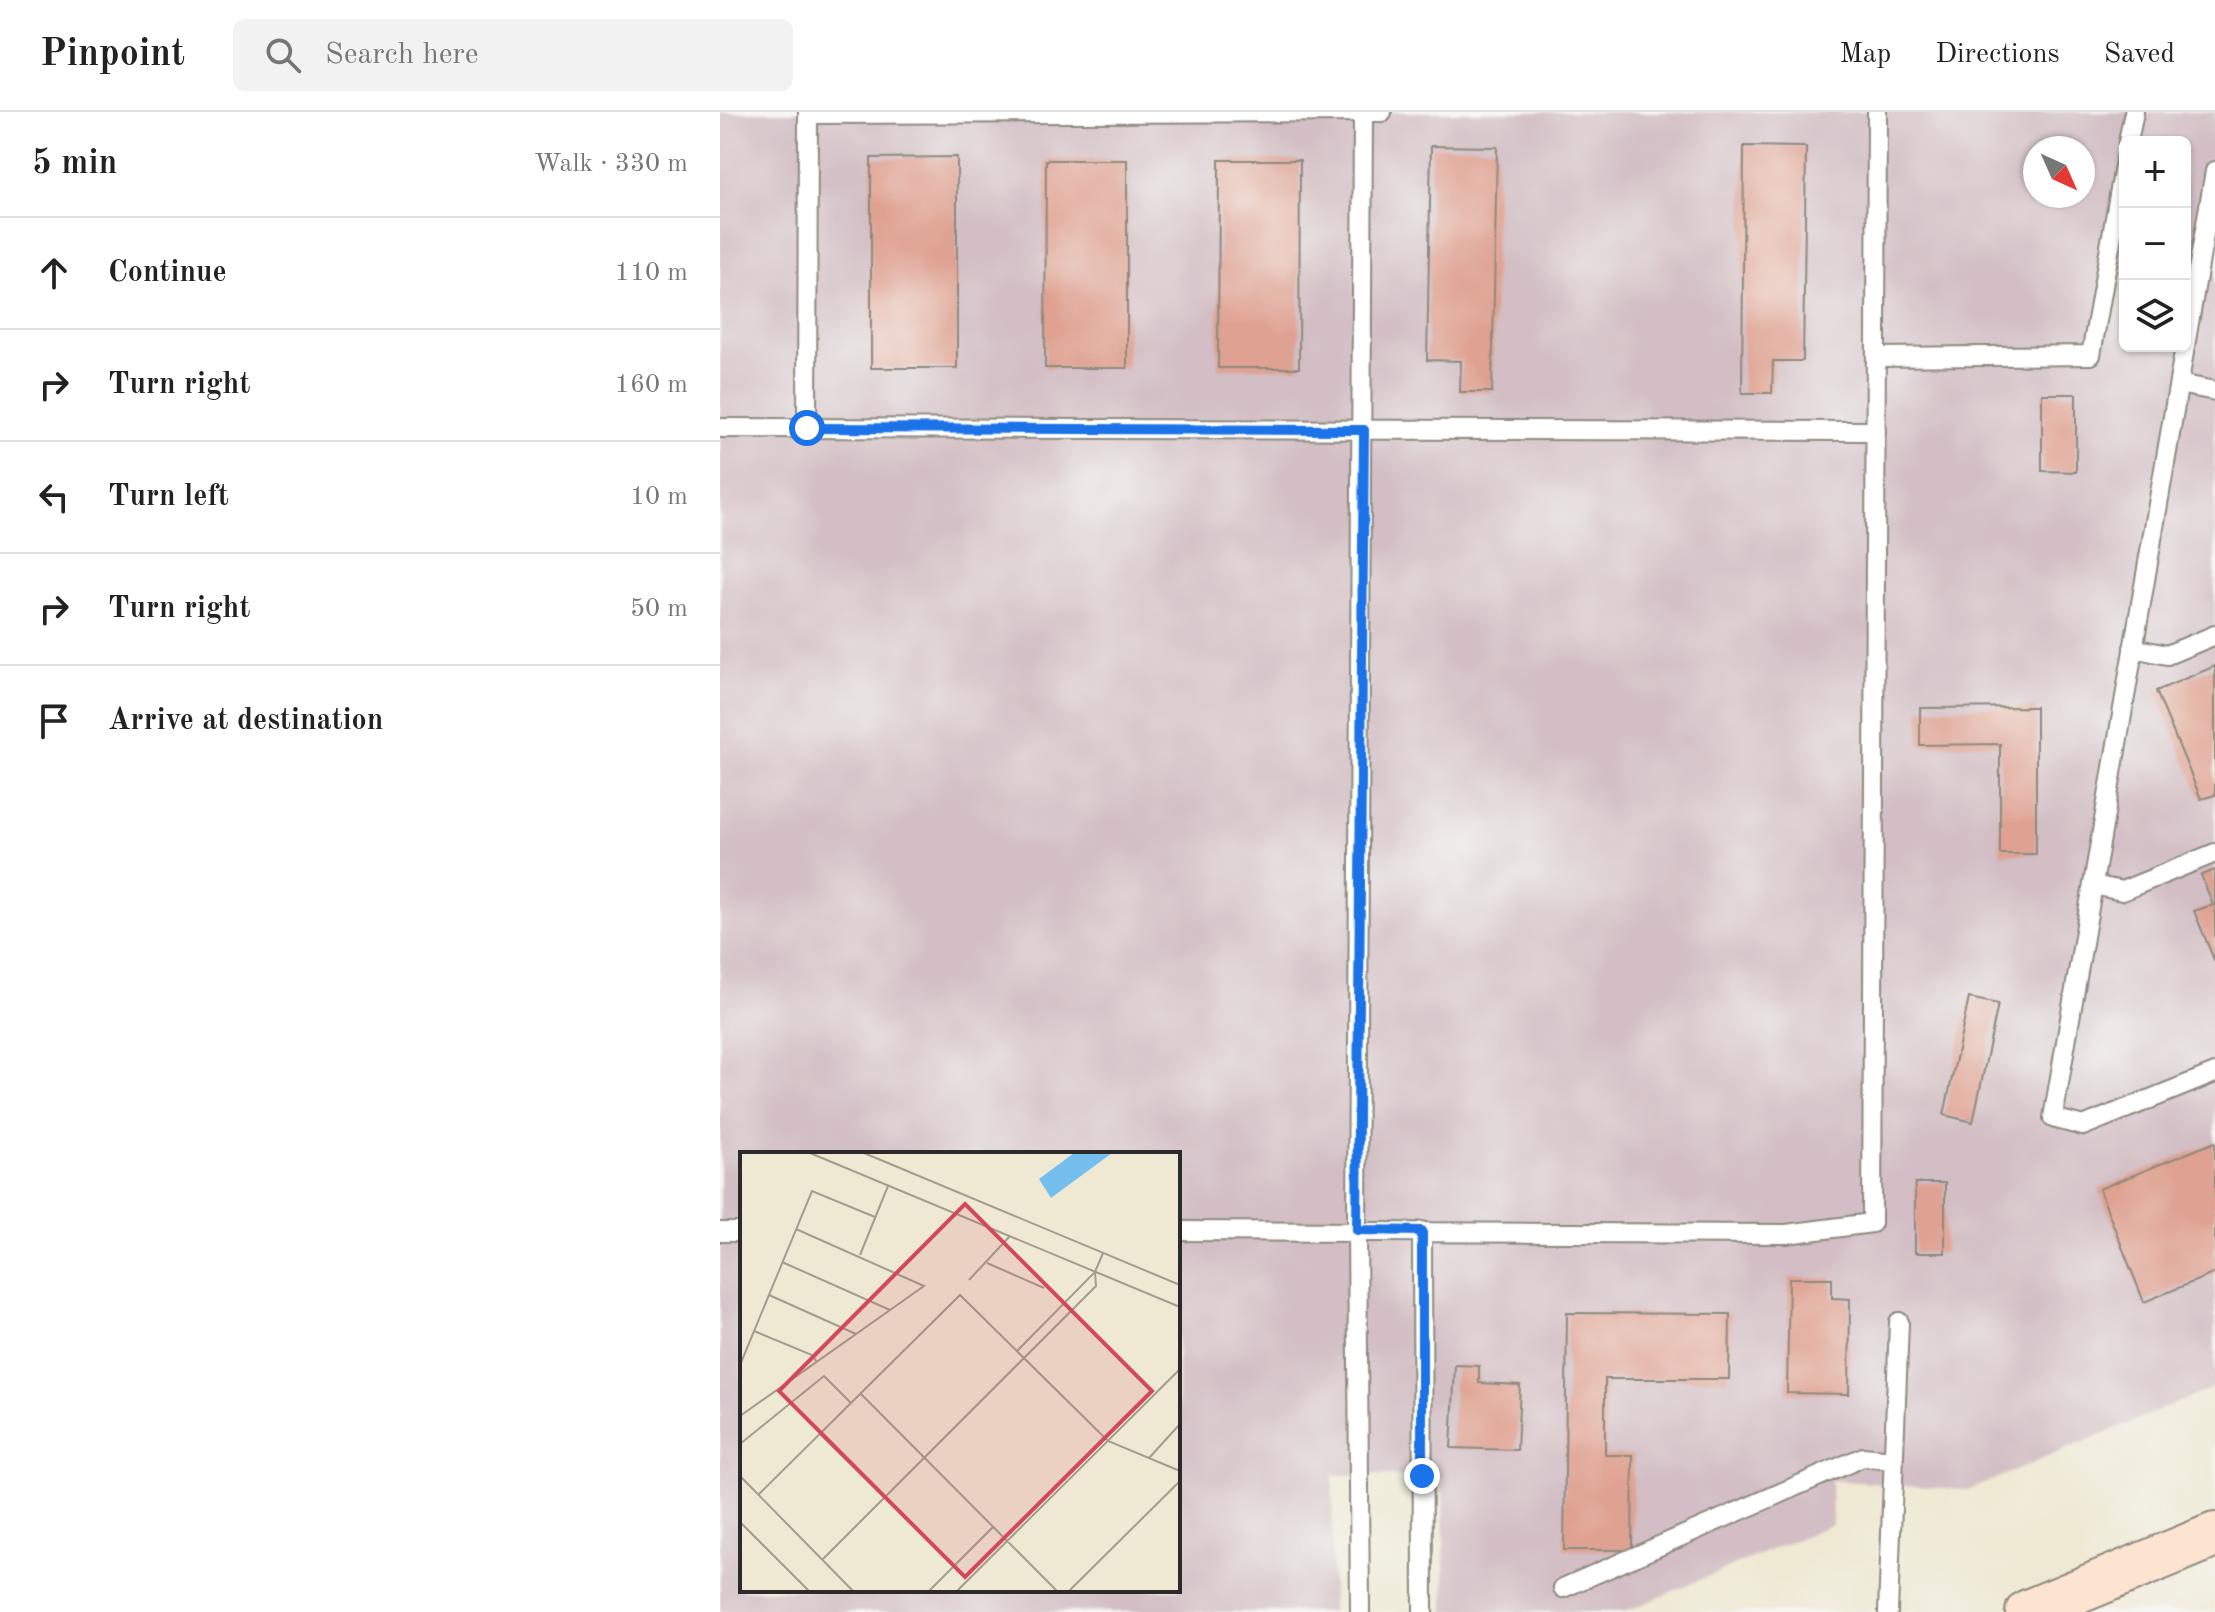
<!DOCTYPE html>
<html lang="en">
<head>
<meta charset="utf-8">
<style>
  :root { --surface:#fff; --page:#f2f2f2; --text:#222; --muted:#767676; --line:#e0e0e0 }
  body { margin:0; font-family:"Old Standard TT",serif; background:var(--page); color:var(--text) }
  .controls { position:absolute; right:24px; top:24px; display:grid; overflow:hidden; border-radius:12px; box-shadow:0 2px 6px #0004 }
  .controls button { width:72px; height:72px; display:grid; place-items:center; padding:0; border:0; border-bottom:2px solid var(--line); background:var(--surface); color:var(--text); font:40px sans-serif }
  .compass { position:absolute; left:1303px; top:24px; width:72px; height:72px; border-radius:50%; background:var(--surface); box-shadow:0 2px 6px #0004; rotate:135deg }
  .stop { position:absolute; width:24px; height:24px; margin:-18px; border:6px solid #1a73e8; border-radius:50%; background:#fff }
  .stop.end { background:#1a73e8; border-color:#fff; box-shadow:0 2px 8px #0008 }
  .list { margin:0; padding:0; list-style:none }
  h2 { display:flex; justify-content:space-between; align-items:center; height:104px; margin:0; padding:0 32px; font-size:34px }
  h2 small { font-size:26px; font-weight:400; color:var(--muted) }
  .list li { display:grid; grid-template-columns:52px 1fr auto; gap:24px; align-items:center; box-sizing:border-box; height:112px; padding:0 32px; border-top:2px solid var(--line) }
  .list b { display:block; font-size:30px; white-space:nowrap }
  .list em { font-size:26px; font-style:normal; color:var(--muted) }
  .icon { flex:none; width:44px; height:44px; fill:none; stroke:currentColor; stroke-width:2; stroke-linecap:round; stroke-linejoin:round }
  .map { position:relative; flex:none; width:1495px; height:1500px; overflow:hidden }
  header { display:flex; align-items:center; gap:48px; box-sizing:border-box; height:112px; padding:0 40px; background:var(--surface); border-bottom:2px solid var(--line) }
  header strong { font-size:38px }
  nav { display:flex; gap:44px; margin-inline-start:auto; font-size:28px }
  .search { width:560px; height:72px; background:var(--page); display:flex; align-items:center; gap:20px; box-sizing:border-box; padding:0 28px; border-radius:12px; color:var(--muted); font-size:30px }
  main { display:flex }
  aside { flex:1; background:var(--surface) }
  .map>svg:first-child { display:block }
  .industrial { fill:#d2bec4; fill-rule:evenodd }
  .building { fill:#dfa191 }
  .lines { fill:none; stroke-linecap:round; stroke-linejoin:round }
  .service-casing { stroke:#8d8a7f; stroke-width:22 }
  .secondary-casing { stroke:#8d8a7f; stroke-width:48 }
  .service { stroke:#fff; stroke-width:18 }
  .secondary { stroke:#fde4d0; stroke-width:44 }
  .route { stroke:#1a73e8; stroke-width:10 }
  .inset-road { fill:none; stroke:#a19d90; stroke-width:2 }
  .view { fill:#d1495b; fill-opacity:0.15; stroke:#d1495b; stroke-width:4 }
  .inset-edge { fill:none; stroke:#2b2b2b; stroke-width:4 }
</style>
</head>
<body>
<header>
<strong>Pinpoint</strong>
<div class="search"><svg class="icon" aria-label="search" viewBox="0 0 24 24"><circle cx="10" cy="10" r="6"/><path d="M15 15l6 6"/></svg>Search here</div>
<nav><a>Map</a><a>Directions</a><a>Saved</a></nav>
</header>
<main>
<aside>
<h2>5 min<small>Walk · 330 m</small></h2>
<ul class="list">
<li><svg class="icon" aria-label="ahead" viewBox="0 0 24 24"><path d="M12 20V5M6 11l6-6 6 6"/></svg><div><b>Continue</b></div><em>110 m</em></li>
<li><svg class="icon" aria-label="right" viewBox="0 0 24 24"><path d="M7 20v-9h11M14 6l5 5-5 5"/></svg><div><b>Turn right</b></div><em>160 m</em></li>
<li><svg class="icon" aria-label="left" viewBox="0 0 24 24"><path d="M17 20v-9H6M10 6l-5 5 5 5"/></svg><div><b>Turn left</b></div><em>10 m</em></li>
<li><svg class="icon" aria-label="right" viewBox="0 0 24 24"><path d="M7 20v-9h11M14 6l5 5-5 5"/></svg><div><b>Turn right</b></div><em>50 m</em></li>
<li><svg class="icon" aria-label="arrive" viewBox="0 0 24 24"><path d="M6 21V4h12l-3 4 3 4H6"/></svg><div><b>Arrive at destination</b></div></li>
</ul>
</aside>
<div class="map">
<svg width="1495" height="1500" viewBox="0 0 1495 1500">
  <rect width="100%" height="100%" fill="#f6f6f2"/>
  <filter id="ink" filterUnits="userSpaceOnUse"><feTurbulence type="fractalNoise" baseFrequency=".0125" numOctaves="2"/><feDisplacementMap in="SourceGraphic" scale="16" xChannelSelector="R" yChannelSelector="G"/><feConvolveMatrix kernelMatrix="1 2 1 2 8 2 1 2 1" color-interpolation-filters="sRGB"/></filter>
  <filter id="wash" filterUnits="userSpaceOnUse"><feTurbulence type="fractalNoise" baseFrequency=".006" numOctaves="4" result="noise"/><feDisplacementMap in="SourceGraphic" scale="32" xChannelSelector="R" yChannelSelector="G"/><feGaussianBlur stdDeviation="1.8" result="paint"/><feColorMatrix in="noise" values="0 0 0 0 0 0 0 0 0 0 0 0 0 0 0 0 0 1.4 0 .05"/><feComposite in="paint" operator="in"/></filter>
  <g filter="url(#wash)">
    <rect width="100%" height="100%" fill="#efe9d3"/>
    <!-- industrial -->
    <path class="industrial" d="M0,0h1495v1275l-246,103 -138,-10 1,44 -208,88h-179l-2,-135 -84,-2h-26l-1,137h-612zM1405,30h60v204h-60zM1315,36h48v48h-48zM22,1042h436v436h-436z"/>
    <g id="blocks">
      <!-- building -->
      <g class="building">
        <path d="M711,34l66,1 -5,245h-32l1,-31 -34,-1z"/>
        <path d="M1024,34l62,1 -3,214h-30l-1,32h-30z"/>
        <path d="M237,45v211h-86v-210z"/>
        <path d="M326,48h81v208h-82z"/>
        <path d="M499,48h81l-1,208h-81z"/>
        <path d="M1322,282h34v78l-34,-1z"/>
        <path d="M1495,554v129l-14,4 -45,-108z"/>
        <path d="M1316,595v147h-36v-110l-80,1v-37z"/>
        <path d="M1495,758v92l-21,-51 19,-6 -12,-30z"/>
        <path d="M1249,886l29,6 -25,118 -29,-7z"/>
        <path d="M1495,1030v131l-71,29 -45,-113z"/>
        <rect x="1195" y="1071" width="30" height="70"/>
        <path d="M1069,1166h43v20l18,1 -1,95 -62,-1z"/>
        <path d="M847,1201l163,1 -1,65h-124v76h28l-1,95h-68z"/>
        <path d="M735,1253l24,1v17l41,2 -3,65 -66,-2z"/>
      </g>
    </g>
  </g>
  <g filter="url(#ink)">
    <use href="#blocks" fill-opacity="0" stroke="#8d8a7f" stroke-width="2"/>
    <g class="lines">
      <defs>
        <g id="service">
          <path d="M88,2l574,-2"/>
          <path d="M1408,30l6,-30"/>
          <path d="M1495,59l-162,947 30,8 132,-53"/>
          <path d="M1156,245l215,-2 34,-194"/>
          <path d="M1459,272l36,7"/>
          <path d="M0,316l1156,3"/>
          <path d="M87,316l1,-316"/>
          <path d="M1413,536l34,7 48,-20"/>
          <path d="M1373,773l29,6 93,-38"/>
          <path d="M458,1119l608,3 86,-11 5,-1111"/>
          <path d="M702,1119l1,381"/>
          <path d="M0,1120h22"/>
          <path d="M843,1476l300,-131 30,3"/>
          <path d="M640,1500l-3,-382 6,-1118"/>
          <path d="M1168,1500l11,-290"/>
        </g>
        <path id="secondary" d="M1308,1500l187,-77"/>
      </defs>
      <!-- service casing -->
      <use href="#service" class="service-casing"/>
      <!-- secondary casing -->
      <use href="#secondary" class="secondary-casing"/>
      <!-- service -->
      <use href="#service" class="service"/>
      <!-- secondary -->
      <use href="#secondary" class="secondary"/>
    </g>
  </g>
  <g class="lines" filter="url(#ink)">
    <!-- route -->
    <path class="route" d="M87,316l557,2 -7,800 65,1v245"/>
  </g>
  <!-- overview -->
  <g transform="translate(20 1040)">
    <rect width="440" height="440" fill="#efe9d3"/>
    <path d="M334,1h38l-61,45 -12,-19z" fill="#75bfee"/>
    <path class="inset-road" d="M70,1l370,154M124,1l316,132M120,103l28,-69M42,110l108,48M247,111l57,25M229,128l41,-44M29,143l87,39M14,179l58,24 5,7M277,199l78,-79 8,-19M0,213l72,-174 63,26M121,242l196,197M0,264l184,-130 -128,-57M80,282l134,132M0,292l84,-68 27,27M409,306l31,-34M0,324l113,115M18,343l202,-200 148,146 72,30M0,370l69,69M82,408l274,-274 -1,-14M189,439l64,-64M217,439l223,-222M329,439l111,-110"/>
    <path class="view" d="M225,52l187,187 -187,186 -186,-186z"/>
    <rect width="440" height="440" class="inset-edge"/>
  </g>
</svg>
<div class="controls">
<button>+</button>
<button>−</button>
<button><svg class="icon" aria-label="layers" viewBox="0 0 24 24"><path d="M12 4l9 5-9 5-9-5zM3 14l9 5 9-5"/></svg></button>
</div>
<svg class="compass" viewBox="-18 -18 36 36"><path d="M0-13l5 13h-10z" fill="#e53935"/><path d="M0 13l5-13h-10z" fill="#767676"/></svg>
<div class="stop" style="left:87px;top:316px"></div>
<div class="stop end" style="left:702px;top:1364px"></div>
</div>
</main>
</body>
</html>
